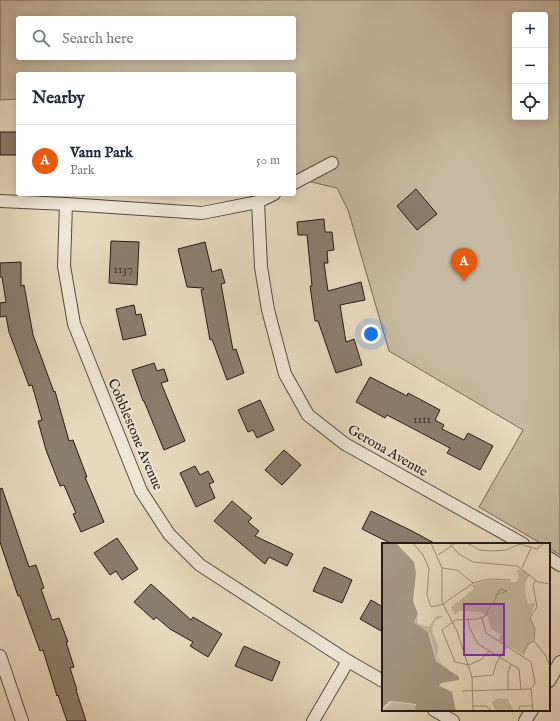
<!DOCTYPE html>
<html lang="en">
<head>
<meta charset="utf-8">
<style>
  :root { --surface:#fff; --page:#f6f6f7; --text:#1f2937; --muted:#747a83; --line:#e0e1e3; --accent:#ea580c }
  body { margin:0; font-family:"IM FELL English",serif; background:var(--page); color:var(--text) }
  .controls { position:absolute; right:12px; top:12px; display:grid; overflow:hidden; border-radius:4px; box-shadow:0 2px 10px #0003 }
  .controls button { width:36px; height:36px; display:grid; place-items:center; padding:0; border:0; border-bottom:1px solid var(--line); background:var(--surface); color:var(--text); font:20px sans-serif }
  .you { position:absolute; left:371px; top:334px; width:14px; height:14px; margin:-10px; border:3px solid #fff; border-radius:50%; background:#1a73e8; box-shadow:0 0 0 6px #1a73e833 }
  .badge { display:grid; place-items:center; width:26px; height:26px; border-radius:50%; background:var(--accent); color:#fff; font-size:13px; font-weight:700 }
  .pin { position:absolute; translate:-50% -33px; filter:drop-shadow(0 1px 2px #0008) }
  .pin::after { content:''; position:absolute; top:21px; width:14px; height:12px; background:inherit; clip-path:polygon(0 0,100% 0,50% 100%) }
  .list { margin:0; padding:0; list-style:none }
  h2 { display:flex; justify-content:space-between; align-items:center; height:52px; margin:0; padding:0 16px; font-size:17px }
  h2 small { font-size:13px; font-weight:400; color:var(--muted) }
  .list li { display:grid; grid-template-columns:26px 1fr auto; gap:12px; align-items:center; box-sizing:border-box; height:72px; padding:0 16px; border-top:1px solid var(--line) }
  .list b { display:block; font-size:15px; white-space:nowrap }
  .list p { margin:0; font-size:13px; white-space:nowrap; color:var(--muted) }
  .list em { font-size:13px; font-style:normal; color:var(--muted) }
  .icon { flex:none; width:22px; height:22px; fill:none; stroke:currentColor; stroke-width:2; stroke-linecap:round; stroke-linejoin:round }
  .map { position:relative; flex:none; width:560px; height:721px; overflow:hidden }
  .search { position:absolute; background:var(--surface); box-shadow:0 2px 10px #0003; left:16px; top:16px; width:280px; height:44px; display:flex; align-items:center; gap:10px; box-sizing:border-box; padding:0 14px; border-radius:4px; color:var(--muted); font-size:15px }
  .panel { position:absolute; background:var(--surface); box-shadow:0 2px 10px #0003; left:16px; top:72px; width:280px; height:124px; border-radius:4px }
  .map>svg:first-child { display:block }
  .green { fill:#c7b9a1; stroke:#766a5b; fill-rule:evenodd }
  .building { fill:#8b7d6d; stroke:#261a15 }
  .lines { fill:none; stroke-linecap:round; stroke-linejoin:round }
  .minor-casing { stroke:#564a3f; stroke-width:14 }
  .minor { stroke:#f0e6d5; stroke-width:12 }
  .labels { text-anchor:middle; stroke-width:4; stroke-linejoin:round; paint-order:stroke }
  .number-label { font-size:12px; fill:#3f332b }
  .street-label { font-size:14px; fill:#261a15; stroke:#f0e6d5 }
  .inset-road { fill:none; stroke:#9a8d7a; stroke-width:1 }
  .view { fill:#7b2cbf; fill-opacity:0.15; stroke:#7b2cbf; stroke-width:2 }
  .inset-edge { fill:none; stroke:#261a15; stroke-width:2 }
</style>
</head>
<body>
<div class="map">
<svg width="560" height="721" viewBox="0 0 560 721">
  <rect width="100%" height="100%" fill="#e8d9be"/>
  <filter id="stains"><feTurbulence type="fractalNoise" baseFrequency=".005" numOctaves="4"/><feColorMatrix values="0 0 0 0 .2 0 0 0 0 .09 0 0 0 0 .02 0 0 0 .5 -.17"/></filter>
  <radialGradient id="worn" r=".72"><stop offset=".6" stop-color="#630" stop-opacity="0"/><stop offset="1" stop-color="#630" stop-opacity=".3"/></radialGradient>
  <!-- green -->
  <path class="green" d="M0,0h560v555l-11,-7v-4h-7l-63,-37 44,-77 -134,-79 -41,-141 -11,-22 -43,-10v-104h-276v25l-18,1zM515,15h30v102h-30zM18,18h276v40h-276z"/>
  <!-- building -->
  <g class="building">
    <rect x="0" y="132" width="18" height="23"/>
    <path d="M416,189l21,25 -20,16 -20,-24z"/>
    <path d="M324,219l1,13h7l2,18 -7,1 1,12h-4l4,28 33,-9 4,18 -25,5 6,37 8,-3 8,26 -26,8 -18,-52h-3l-5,-35h2l-5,-51h-9l-1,-13z"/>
    <path d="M111,241l28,1 -2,43 -28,-2z"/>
    <path d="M205,242l7,30 9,-3 4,14 -4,1 12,66 3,-1 8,24 -17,7 -15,-41 -2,1 -9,-50 3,-1 -1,-1 -16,-1 -9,-38z"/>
    <path d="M21,262v24l3,-1 9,50 21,57 1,-1 14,50 4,-1 14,37h-2l19,45 -23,10 -8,-18 3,-1 -12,-28 -4,1 -14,-36 -8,-29 4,-1 -10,-35 -3,1 -20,-54 -3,-16 -6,1v-14l6,-1 -4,-25h-2v-14z"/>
    <path d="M134,305l2,10 5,-1 5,21 -23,5 -7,-31z"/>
    <path d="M154,363l3,8 7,-2 4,12 -7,2 24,58 -21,9 -20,-49h-1l-11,-31z"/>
    <path d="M370,377l37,19 1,-3 32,17 -5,10 9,5 -2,4 22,11 4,-7 25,13 -13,24 -33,-17 3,-5 -63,-33 -2,3 -29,-16z"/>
    <path d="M260,400l14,30 -17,8 -4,-8 -5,2 -10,-22z"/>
    <path d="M284,450l17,15 -19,20 -17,-15z"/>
    <path d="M195,466l5,9 8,-4 6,11 -5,2 6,14 -19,9 -16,-34z"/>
    <path d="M2,488l27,79 7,-2 8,23 -3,1 11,31 7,-2 9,24h-2l8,25 -4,1 7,22h-1l10,31h-19l-9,-26 -1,1 -14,-46 -3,1 -20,-55h-2l-18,-54v-53z"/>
    <path d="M232,501l20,17 -4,4 11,9 -4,5 38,18 -6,12 -18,-9 -4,7 -51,-43z"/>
    <path d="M371,511l39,19 26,14h-44l-30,-15z"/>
    <path d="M117,538l21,31 -16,11 -6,-9 -6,4 -16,-22z"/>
    <path d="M324,567l28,13 -10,23 -29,-12z"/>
    <path d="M151,584l40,36 2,-3 29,17 -14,23 -18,-11 3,-4 -23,-13 -14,-12 -2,3 -20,-18z"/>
    <path d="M371,600l12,7v25l-23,-13z"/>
    <path d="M244,646l36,16 -8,19 -37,-15z"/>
  </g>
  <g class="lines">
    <defs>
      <g id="minor">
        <path d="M294,183l38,-20"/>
        <path d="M0,201l66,3 136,9 56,-11 16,-8"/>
        <path d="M258,202l3,65 7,43 17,64 23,41 37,29 178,100"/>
        <path d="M66,204l-2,62 10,58 67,167 28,43 31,31 148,96 35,20"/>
        <path d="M549,558l11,7"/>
        <path d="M0,656l22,65"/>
        <path d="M549,681l11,-19"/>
        <path d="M434,710l19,11"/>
        <path d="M313,721l35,-60"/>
        <path d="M525,721l7,-11"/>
      </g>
    </defs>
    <!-- minor casing -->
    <use href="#minor" class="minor-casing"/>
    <!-- minor -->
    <use href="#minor" class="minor"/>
  </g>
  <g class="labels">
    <!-- number labels -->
    <g class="number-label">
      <text x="123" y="273">1137</text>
      <text x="422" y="423">1111</text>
    </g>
    <!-- street labels -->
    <g class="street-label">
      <text transform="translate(136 434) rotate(67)" y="5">Cobblestone Avenue</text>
      <text transform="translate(388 450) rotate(30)" y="5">Gerona Avenue</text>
    </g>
  </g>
  <!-- overview -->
  <g transform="translate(382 543)">
    <rect width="168" height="168" fill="#e8d9be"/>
    <path d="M135,27h7l6,5 -5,8v9l3,12 7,-1v2l-5,12 5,14 -2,9 -11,14 -24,-14 3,-6 -10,-5 -3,-12 -8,-5 -12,-1h-9l-4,4 -4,-8 23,-18 -3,-4 19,-5 26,2 3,-4zM36,73l-1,7 11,4 9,-11h6l-8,5 -3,8 6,18 -1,10 7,9 -7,-6 -8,-28 -15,-10zM116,155l10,1 6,12h-19l-3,-9zM10,159l23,3 1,2 -2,4h-32z" fill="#c7b9a1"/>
    <path d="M0,0h14l18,19 2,11 -3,28 5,13 -4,8 14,10 8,29 23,16v3l-18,3 -2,3 13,6 4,19h-41l1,-7 -26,-3 -8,7z" fill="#a69885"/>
    <path class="inset-road" d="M31,0l10,12 6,14 -2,26 4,12 12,-3 30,-21 16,-4 21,1M49,0l11,25v34l15,29 15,46 1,34M67,0l10,11 14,8 44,4 21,16 12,2M85,0l13,7 13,1 13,-1 14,-6 17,5 7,-6M56,12l18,-12M60,25l15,2 16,13M140,25l9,-20M154,37l-3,5 4,22 -7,11 5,11 -1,12 12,15 4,10M86,75l1,9 9,17 41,25 2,21M100,75l4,15 45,29 4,21 -4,6M107,108l-7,8 -13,6 -14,-3 -13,-32 13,-10 23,-1 9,-4v-4l9,-12v-4l11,-4 -6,-2 -5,6M141,112l5,-11 6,-3M90,134l21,-2 3,-11 11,-18M149,146l2,22M126,147v-18l3,-8M80,148l69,-2M91,163h13l6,5M136,168l2,-5h13"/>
    <path class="view" d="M82,61h40v51h-40z"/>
    <rect width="168" height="168" class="inset-edge"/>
  </g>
  <rect width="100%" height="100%" filter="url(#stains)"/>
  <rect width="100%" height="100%" fill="url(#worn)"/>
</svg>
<div class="controls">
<button>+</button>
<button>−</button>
<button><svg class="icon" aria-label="locate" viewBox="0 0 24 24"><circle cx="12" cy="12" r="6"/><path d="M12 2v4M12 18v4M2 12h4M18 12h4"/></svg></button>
</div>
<div class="you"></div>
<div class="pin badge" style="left:464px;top:281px">A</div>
<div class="search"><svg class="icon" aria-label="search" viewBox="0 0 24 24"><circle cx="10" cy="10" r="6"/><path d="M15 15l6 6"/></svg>Search here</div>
<section class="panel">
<h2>Nearby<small></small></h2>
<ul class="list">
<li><span class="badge">A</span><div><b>Vann Park</b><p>Park</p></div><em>50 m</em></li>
</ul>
</section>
</div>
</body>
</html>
